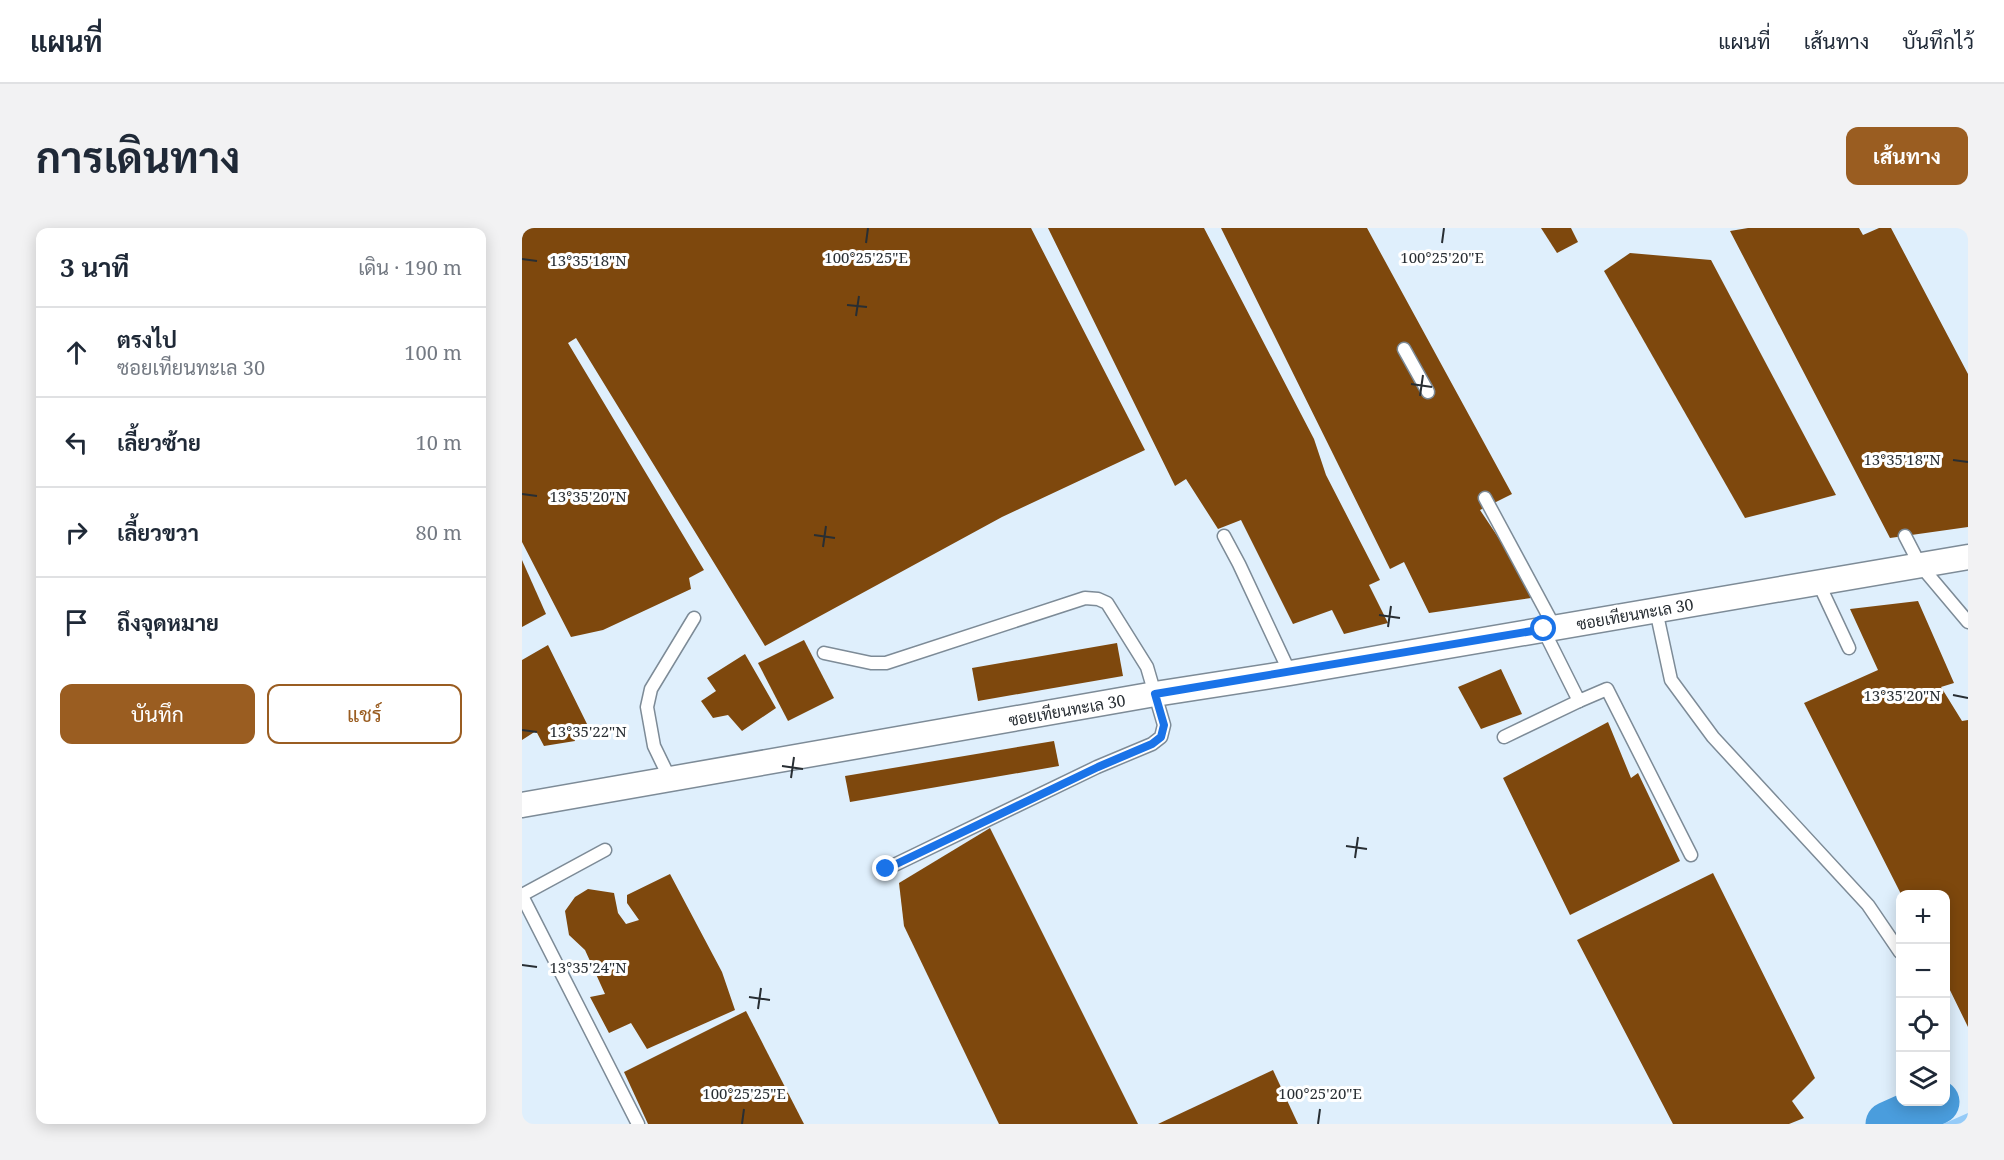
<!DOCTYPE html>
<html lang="th">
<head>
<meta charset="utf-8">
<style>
  :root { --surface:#fff; --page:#f2f2f3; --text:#1f2937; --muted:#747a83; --line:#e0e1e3; --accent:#9a5d21 }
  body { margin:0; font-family:"Noto Serif",Sarabun,serif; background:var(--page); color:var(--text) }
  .controls { position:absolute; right:18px; bottom:18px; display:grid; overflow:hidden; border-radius:12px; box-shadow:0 3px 15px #0003 }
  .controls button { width:54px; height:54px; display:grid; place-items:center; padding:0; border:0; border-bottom:2px solid var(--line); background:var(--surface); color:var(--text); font:30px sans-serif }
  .stop { position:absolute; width:18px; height:18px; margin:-14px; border:4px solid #1a73e8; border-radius:50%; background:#fff }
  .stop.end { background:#1a73e8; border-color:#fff; box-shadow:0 2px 6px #0008 }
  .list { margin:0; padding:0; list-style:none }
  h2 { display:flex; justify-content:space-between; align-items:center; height:78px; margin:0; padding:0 24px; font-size:26px }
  h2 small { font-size:20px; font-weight:400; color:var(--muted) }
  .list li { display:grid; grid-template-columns:39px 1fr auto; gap:18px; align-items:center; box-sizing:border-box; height:90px; padding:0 24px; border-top:2px solid var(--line) }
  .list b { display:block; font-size:22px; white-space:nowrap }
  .list p { margin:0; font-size:20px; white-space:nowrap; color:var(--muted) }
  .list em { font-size:20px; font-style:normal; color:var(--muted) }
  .actions { display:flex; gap:12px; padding:18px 24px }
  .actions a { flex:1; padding:14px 0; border:2px solid var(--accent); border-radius:12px; text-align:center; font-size:21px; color:var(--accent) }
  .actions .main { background:var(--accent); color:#fff }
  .icon { flex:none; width:33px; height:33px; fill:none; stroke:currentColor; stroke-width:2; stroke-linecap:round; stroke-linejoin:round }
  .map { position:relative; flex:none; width:1446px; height:896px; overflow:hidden; border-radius:12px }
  header { display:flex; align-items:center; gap:36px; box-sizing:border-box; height:84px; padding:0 30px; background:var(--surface); border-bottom:2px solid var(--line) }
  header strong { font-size:28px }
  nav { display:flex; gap:33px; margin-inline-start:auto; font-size:21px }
  .intro { display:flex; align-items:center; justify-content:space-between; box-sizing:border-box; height:144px; padding:0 36px }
  h1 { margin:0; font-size:42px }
  .button { padding:15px 27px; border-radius:12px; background:var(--accent); color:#fff; font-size:21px; font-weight:700 }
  main { display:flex; gap:36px; padding:0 36px }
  aside { flex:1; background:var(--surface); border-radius:12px; box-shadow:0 3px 15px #0003 }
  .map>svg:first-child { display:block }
  .green { fill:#95cbf8 }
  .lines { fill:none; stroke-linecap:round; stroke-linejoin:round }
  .river { stroke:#4a9ddd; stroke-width:45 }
  .building { fill:#7e480d }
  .lane-casing { stroke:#7d8b97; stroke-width:15 }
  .street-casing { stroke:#7d8b97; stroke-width:27 }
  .lane { stroke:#fff; stroke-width:12 }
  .street { stroke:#fff; stroke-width:24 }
  .route { stroke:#1a73e8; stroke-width:8 }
  .ticks { fill:none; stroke:#282e33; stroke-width:2 }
  .labels { text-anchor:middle; stroke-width:6; stroke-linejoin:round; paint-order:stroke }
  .street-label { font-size:16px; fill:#282e33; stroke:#fff }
  .ticks-label { font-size:15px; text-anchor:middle; fill:#282e33; stroke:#fff; stroke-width:6; stroke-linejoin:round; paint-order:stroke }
</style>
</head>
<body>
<header>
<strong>แผนที่</strong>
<nav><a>แผนที่</a><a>เส้นทาง</a><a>บันทึกไว้</a></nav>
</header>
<div class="intro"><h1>การเดินทาง</h1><a class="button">เส้นทาง</a></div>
<main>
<aside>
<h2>3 นาที<small>เดิน · 190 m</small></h2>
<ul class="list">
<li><svg class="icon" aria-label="ahead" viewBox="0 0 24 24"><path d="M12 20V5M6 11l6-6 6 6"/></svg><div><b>ตรงไป</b><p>ซอยเทียนทะเล 30</p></div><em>100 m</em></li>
<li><svg class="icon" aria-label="left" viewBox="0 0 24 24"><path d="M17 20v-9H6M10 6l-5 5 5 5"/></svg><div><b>เลี้ยวซ้าย</b></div><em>10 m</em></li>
<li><svg class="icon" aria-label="right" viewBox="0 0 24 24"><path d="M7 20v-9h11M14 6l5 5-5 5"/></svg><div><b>เลี้ยวขวา</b></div><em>80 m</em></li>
<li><svg class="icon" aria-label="arrive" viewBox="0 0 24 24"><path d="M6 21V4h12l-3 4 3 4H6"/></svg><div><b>ถึงจุดหมาย</b></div></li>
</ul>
<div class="actions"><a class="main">บันทึก</a><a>แชร์</a></div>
</aside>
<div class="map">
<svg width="1446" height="896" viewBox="0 0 1446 896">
  <rect width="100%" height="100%" fill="#dfeffc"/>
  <!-- green -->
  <path class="green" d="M1446,885v11h-25z"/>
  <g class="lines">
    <!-- river -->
    <path class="river" d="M1366,896l49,-22"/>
  </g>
  <!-- building -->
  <g class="building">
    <path d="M0,0h509l114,222 -143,67 -237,129 -189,-308 -8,5 136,227 -15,8 2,11 -88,41 -32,7 -49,-95z"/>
    <path d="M526,0h156l110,211 12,36 54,105 -11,5 19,38 -44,11 -12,-24 -39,14 -52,-104 -23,9 -32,-50 -11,7z"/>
    <path d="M699,0h146l145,266 -32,16 58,87 -109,16 -25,-51 -14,7z"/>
    <path d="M1019,0h30l7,14 -21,11z"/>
    <path d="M1226,0h111l4,7 16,-7h12l77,146v153l-78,11 -160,-307z"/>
    <path d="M1108,25l81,7 125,235 -91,23 -141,-247z"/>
    <path d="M0,332l24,54 -24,13z"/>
    <path d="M1396,373l36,82 -13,4 21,34 6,-1v307l-22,-45v-88h-45l-97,-191 74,-33 -28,-61z"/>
    <path d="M282,412l30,58 -46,23 -30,-58z"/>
    <path d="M595,415l6,33 -145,25 -6,-33z"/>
    <path d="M26,417l39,79 -16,6 4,11 -31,5 -8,-15 -14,9v-80z"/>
    <path d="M223,426l31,54 -34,23 -14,-16 -15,3 -12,-17 15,-10 -9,-13z"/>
    <path d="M979,441l21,45 -41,15 -23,-42z"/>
    <path d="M1086,494l23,56 7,-5 42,88 -110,54 -67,-137z"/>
    <path d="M532,513l5,25 -209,36 -5,-26z"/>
    <path d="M468,600l148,296h-139l-95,-198 -5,-43z"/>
    <path d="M1191,645l102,205 -23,23 12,17 -15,6h-116l-96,-184z"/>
    <path d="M148,646l52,98 13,38 -88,39 -16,-26 -22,10 -19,-36 15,-3 -20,-44 -16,-15 -4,-24 10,-14 13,-8 26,4 4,20 8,11 13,-4 -12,-17v-8z"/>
    <path d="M224,783l58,113h-156l-24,-52z"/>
    <path d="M751,842l25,54h-140z"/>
  </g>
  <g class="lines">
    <defs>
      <g id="lane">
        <path d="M882,121l24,43"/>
        <path d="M963,270l70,130"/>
        <path d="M702,308l15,28 51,109"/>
        <path d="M1383,308l15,29 48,57"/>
        <path d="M1296,354l31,66"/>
        <path d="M1134,382l15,70 42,57 155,168 32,47"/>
        <path d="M1021,401l36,72 28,-12 84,166"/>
        <path d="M302,425l47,10h15l199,-65 13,1 9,4 40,64 17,58 -3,12 -9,7 -55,23 -211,102"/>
        <path d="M982,509l75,-36"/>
        <path d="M148,551l-16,-33 -7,-39 4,-18 43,-71"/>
        <path d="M0,667l83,-45"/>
        <path d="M0,668l116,228"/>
      </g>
      <path id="street" d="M0,577l633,-111 135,-21 678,-116"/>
    </defs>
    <!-- lane casing -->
    <use href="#lane" class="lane-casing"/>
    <!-- street casing -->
    <use href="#street" class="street-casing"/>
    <!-- lane -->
    <use href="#lane" class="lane"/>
    <!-- street -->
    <use href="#street" class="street"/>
  </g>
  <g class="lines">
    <!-- route -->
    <path class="route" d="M364,641l212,-102 54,-23 9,-7 3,-12 -9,-31 389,-65"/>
  </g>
  <!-- ticks -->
  <path class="ticks" d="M344,15l2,-15M920,15l2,-15M0,31l15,2M325,77l20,2M334,88l3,-20M889,156l21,3M898,168l3,-21M1431,232l15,2M0,266l15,2M292,307l21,3M301,319l3,-21M857,387l21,3M866,399l3,-21M1431,467l15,3M0,502l15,2M260,538l21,3M269,550l3,-21M824,618l21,3M833,630l3,-21M0,737l15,2M227,769l21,3M236,781l3,-21M220,896l2,-15M796,896l2,-15"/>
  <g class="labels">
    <!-- street labels -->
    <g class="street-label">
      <text transform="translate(1113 386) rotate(-10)" y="6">ซอยเทียนทะเล 30</text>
      <text transform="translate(545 482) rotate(-10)" y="6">ซอยเทียนทะเล 30</text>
    </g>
  </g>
  <g class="ticks-label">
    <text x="344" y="35">100°25'25"E</text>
    <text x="920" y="35">100°25'20"E</text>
    <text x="66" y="38">13°35'18"N</text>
    <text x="1380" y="237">13°35'18"N</text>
    <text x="66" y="274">13°35'20"N</text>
    <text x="1380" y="473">13°35'20"N</text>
    <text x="66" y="509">13°35'22"N</text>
    <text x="66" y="745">13°35'24"N</text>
    <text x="222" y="871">100°25'25"E</text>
    <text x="798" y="871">100°25'20"E</text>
  </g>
</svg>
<div class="controls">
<button>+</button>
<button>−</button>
<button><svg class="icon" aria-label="locate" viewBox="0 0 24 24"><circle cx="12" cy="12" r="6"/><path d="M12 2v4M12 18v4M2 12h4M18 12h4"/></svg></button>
<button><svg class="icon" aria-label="layers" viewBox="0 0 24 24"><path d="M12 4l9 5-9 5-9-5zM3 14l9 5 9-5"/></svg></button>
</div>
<div class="stop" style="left:1022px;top:401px"></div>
<div class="stop end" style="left:364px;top:641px"></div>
</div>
</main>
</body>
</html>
